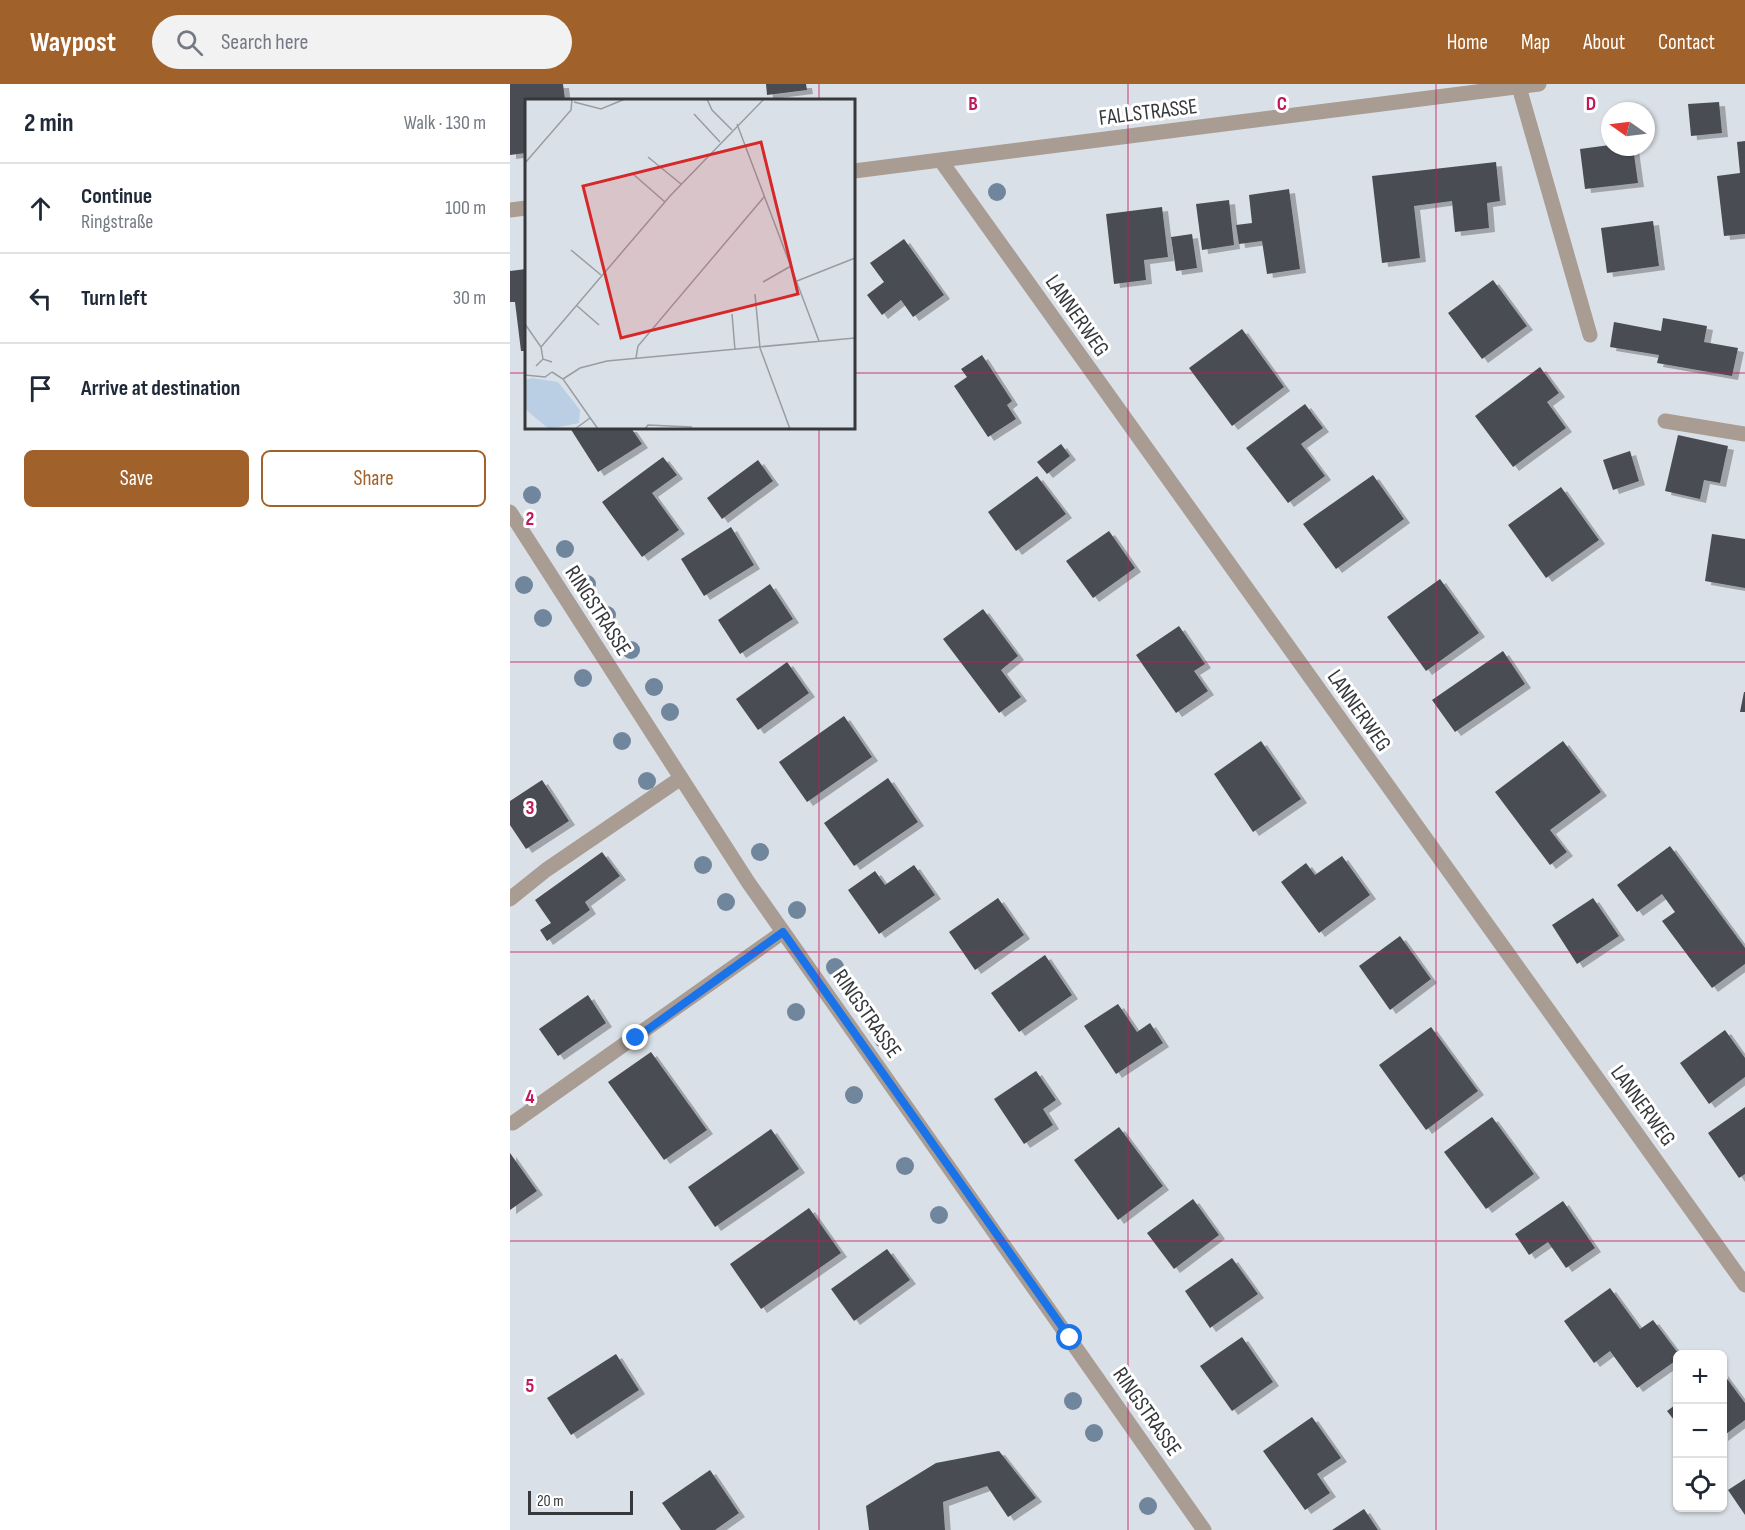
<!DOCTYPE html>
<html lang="en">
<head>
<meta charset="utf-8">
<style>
  :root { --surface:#fff; --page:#f2f2f3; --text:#1f2937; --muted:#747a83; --line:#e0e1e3; --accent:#a1612a }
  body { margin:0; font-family:"Sofia Sans Condensed",sans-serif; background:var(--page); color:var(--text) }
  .controls { position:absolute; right:18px; bottom:18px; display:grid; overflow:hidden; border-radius:9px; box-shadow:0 2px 4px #0004 }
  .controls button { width:54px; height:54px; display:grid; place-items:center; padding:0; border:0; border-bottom:2px solid var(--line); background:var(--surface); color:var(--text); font:30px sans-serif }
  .compass { position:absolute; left:1091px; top:18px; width:54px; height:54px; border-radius:50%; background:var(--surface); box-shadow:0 2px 4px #0004; rotate:284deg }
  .scale { position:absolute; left:18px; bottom:15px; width:105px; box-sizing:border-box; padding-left:6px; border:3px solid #36383b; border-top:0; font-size:16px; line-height:21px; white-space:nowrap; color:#36383b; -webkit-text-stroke:4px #fff; paint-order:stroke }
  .stop { position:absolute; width:18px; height:18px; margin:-14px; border:4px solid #1a73e8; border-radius:50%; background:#fff }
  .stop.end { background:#1a73e8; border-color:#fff; box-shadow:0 2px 6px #0008 }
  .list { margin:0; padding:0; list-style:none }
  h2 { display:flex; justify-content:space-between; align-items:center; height:78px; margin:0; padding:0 24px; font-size:26px }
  h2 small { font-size:20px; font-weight:400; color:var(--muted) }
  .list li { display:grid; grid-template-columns:39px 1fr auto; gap:18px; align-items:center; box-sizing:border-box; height:90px; padding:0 24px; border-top:2px solid var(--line) }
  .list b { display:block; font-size:22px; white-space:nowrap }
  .list p { margin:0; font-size:20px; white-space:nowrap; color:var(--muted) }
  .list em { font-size:20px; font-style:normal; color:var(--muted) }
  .actions { display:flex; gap:12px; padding:18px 24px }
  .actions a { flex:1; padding:14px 0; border:2px solid var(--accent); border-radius:9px; text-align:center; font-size:21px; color:var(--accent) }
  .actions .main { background:var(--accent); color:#fff }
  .icon { flex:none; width:33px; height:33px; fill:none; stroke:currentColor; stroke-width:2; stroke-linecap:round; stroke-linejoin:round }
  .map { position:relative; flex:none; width:1235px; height:1446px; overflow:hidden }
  header { display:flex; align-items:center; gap:36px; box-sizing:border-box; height:84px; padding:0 30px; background:var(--accent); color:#fff }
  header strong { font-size:28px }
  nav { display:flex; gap:33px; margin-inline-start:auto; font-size:21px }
  .search { width:420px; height:54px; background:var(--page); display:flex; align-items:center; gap:15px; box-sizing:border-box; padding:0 21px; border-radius:33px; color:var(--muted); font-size:22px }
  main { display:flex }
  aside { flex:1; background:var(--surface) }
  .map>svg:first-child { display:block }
  .building { fill:#484d53; filter:url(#shadow) }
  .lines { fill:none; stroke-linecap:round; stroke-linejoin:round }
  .lane { stroke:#a89c93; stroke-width:15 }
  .street { stroke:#a89c93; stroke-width:15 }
  .tree { fill:#70869d }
  .route { stroke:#1a73e8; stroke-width:8 }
  .grid { fill:none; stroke:#c2185b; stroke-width:1.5; stroke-opacity:0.55 }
  .labels { text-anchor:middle; stroke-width:6; stroke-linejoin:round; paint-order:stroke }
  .street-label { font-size:22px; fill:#36383b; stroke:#fff }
  .inset-road { fill:none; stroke:#989da2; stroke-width:1.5 }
  .view { fill:#d62828; fill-opacity:0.15; stroke:#d62828; stroke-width:3 }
  .inset-edge { fill:none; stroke:#36383b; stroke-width:3 }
  .grid-label { font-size:20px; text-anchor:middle; font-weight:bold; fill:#c2185b; stroke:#fff; stroke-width:6; stroke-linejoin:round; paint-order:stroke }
</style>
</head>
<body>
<header>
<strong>Waypost</strong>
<div class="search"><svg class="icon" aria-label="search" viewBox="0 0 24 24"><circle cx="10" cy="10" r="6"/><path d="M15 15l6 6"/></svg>Search here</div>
<nav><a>Home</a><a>Map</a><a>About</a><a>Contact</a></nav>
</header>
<main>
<aside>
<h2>2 min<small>Walk · 130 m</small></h2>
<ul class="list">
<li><svg class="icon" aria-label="ahead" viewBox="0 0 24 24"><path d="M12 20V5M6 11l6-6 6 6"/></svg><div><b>Continue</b><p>Ringstraße</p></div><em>100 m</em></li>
<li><svg class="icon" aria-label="left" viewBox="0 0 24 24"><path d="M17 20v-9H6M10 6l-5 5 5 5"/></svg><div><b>Turn left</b></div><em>30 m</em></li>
<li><svg class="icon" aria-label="arrive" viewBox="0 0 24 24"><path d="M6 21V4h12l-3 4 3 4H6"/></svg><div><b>Arrive at destination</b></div></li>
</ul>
<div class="actions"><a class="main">Save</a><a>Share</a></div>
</aside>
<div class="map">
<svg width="1235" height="1446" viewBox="0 0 1235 1446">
  <defs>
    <filter id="shadow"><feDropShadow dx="6" dy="4" stdDeviation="0" flood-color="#0004"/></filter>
  </defs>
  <rect width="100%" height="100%" fill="#dae0e7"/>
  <!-- building -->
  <g class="building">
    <path d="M0,0h53l2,16h-39v53l-16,2z"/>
    <path d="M256,0h40l1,6 -40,5z"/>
    <path d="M1209,18l3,31 -31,3 -3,-32z"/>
    <path d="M1235,57v93l-21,2 -7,-60 23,-3 -3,-31z"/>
    <path d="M1100,61l23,2 5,36 -53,6 -5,-40z"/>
    <path d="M986,78l4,39 -13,2 2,25 -34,4 -3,-31 -38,5 6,52 -38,5 -10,-87z"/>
    <path d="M779,105l11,80 -33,5 -5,-33 -23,3 -3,-19 16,-2 -3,-28z"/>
    <path d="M719,116l5,45 -32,5 -6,-46z"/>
    <path d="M652,123l6,50 -24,3 2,20 -32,4 -8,-70z"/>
    <path d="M1143,137l6,45 -52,7 -6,-45z"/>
    <path d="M682,150l5,34 -21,3 -5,-34z"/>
    <path d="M394,155l40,56 -31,22 -12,-17 -19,15 -15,-20 17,-13 -14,-19z"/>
    <path d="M16,185v82h-5l-6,-49h-5v-31z"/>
    <path d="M983,196l34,46 -45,33 -34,-46z"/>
    <path d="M1153,234l44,8 -3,16 34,6 -6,28 -75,-13 2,-8 -49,-8 4,-25 47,9z"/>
    <path d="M732,245l42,58 -52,39 -43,-58z"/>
    <path d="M472,271l30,46 -5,4 9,14 -28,18 -34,-51 13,-9 -6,-8z"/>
    <path d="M1030,283l19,26 -12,9 19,26 -53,39 -38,-51z"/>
    <path d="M795,320l18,24 -22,16 24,32 -37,27 -42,-55z"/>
    <path d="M60,344h61l11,16 -44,28z"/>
    <path d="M1168,351l50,11 -8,37 -16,-3 -4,19 -35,-8z"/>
    <path d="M551,360l9,12 -23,18 -10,-12z"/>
    <path d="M1120,367l9,30 -26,9 -10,-30z"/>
    <path d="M153,373l14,18 -25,18 27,37 -37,27 -40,-55z"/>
    <path d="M248,376l15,21 -51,38 -15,-21z"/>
    <path d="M863,391l31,44 -68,50 -33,-45z"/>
    <path d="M527,392l29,38 -50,37 -28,-39z"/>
    <path d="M1051,403l38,53 -53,38 -38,-53z"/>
    <path d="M221,443l23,38 -50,31 -23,-37z"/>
    <path d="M599,447l26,37 -42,30 -27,-37z"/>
    <path d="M1202,450l33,5v49l-40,-7z"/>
    <path d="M930,495l39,54 -53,38 -39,-54z"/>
    <path d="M260,500l23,35 -53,35 -22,-34z"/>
    <path d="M473,525l35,47 -17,14 20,27 -22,16 -56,-74z"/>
    <path d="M669,542l26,38 -11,7 14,20 -32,22 -40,-58z"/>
    <path d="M993,567l22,33 -70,48 -23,-32z"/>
    <path d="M277,578l22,31 -51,37 -22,-31z"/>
    <path d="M1234,608h1v20h-5z"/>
    <path d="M334,632l28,41 -65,45 -28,-40z"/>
    <path d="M751,657l40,58 -48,33 -39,-58z"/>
    <path d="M1053,657l38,51 -51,38 17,22 -17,13 -55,-73z"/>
    <path d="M378,694l30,44 -64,44 -30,-43z"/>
    <path d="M32,696l27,41 -43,28 -16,-24v-24z"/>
    <path d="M1160,762l75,102v16l-33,24 -50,-67 13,-9 -13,-18 -25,18 -20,-27z"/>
    <path d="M92,768l18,24 -35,26 5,8 -43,31 -7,-11 11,-7 -16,-23z"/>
    <path d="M832,772l28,39 -51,38 -38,-51 25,-19 9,12z"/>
    <path d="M404,781l21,30 -56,39 -31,-44 27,-19 10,14z"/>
    <path d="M488,814l26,37 -49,35 -26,-38z"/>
    <path d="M1083,814l26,38 -42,28 -25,-39z"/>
    <path d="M890,852l31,43 -41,31 -31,-44z"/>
    <path d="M535,871l27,40 -53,37 -28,-39z"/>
    <path d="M78,911l18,28 -48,33 -19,-27z"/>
    <path d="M608,920l19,28 13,-9 13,20 -47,31 -32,-48z"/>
    <path d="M921,943l47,64 -52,39 -47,-65z"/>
    <path d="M1215,946l20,28v19l-36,27 -29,-41z"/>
    <path d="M141,968l56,78 -43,30 -56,-78z"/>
    <path d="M526,987l20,29 -13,9 10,16 -29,19 -30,-45z"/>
    <path d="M1235,1023v67l-6,4 -31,-45z"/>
    <path d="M982,1033l42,57 -48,35 -42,-57z"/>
    <path d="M609,1043l44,59 -45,34 -44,-60z"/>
    <path d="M261,1045l28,40 -84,58 -27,-40z"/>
    <path d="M0,1069l27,38 -27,19z"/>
    <path d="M683,1115l26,36 -45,34 -27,-36z"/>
    <path d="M1053,1117l32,47 -29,20 -18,-26 -19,13 -14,-21z"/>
    <path d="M299,1124l32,45 -80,56 -31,-45z"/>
    <path d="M377,1165l23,31 -56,41 -23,-32z"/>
    <path d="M722,1174l26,36 -48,34 -25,-37z"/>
    <path d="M1100,1204l30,41 13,-9 25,33v6l-41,29 -27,-37 -16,12 -30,-42z"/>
    <path d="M732,1253l31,45 -41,29 -32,-45z"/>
    <path d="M106,1270l23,36 -68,45 -24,-37z"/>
    <path d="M1212,1288l23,31v17l-23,17z"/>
    <path d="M1168,1319v22l-11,-14z"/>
    <path d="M802,1333l29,41 -24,16 13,19 -25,17 -42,-59z"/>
    <path d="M489,1367l37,47 -28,19 -21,-31 -44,16 2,28h-76l-3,-24 70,-43z"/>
    <path d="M200,1386l29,43 -24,17h-34l-19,-27z"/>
    <path d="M1235,1395v36l-17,-25z"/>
    <path d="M854,1425l14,21h-46z"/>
  </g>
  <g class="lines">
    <!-- lane -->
    <g class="lane">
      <path d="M1155,337l80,13"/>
      <path d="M0,815l36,-29 135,-92"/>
      <path d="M3,1039l270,-191"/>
    </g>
    <!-- street -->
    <g class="street">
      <path d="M1009,3l71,248"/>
      <path d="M431,77l804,1124"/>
      <path d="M344,87l685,-87"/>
      <path d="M0,126l16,-2"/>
      <path d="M0,428l238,370 456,648"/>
    </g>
  </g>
  <!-- trees -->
  <g class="tree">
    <circle cx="487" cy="108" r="9"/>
    <circle cx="22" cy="411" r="9"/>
    <circle cx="55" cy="465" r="9"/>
    <circle cx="77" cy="500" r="9"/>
    <circle cx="14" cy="501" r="9"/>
    <circle cx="97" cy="531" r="9"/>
    <circle cx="33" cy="534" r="9"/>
    <circle cx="121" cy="566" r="9"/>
    <circle cx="73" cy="594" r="9"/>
    <circle cx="144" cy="603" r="9"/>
    <circle cx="160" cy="628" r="9"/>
    <circle cx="112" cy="657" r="9"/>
    <circle cx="137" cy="697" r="9"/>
    <circle cx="250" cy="768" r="9"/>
    <circle cx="193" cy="781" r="9"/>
    <circle cx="216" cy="818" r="9"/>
    <circle cx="287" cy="826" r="9"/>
    <circle cx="325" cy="883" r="9"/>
    <circle cx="286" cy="928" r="9"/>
    <circle cx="373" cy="955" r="9"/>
    <circle cx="344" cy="1011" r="9"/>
    <circle cx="395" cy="1082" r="9"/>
    <circle cx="429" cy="1131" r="9"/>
    <circle cx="563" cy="1317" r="9"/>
    <circle cx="584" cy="1349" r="9"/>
    <circle cx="638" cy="1422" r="9"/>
  </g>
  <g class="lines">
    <!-- route -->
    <path class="route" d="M126,954l147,-106 287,406"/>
  </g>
  <!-- grid -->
  <path class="grid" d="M309,0v16M618,0v1446M926,0v1446M0,289h16M344,289h891M309,344v1102M0,578h1235M0,868h1235M0,1157h1235"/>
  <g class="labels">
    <!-- street labels -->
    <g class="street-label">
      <text transform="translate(638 27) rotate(-7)" y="8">FALLSTRASSE</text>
      <text transform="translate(568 231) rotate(55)" y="8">LANNERWEG</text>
      <text transform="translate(89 526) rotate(57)" y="8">RINGSTRASSE</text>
      <text transform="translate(850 626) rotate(55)" y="8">LANNERWEG</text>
      <text transform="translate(358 929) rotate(55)" y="8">RINGSTRASSE</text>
      <text transform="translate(1134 1021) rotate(54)" y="8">LANNERWEG</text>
      <text transform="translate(638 1327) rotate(55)" y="8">RINGSTRASSE</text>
    </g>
  </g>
  <!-- overview -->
  <g transform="translate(15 15)">
    <rect width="330" height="330" fill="#dae0e7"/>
    <path d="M7,279l26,4 22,28 -1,13 -30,6 -24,-20v-29z" fill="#bacee4"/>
    <path class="inset-road" d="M182,0l5,11 20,20M49,3l27,7 24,-10M169,15l26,28M212,25l82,217M123,58l33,27M0,64l46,-53 1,-11M108,75l32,28M46,151l30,25M272,182l58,-23M238,183l28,-16M230,195l5,54 30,81M51,206l23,20M207,215l3,36M0,225l16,23 2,12M16,248l129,-151 94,-97M111,259l2,-12 126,-149M11,267l7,-7 9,3M27,273l11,7 35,50M0,276l20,2 7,-5M38,280l17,-11 27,-7 248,-23M50,330l15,-11M120,330l3,-4 44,2"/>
    <path class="view" d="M236,43l37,152 -177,44 -38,-152z"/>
    <rect width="330" height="330" class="inset-edge"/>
  </g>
  <g class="grid-label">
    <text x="463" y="26">B</text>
    <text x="772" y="26">C</text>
    <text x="1081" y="26">D</text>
    <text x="20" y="441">2</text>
    <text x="20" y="730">3</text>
    <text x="20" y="1019">4</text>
    <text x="20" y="1308">5</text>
  </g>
</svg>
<div class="controls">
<button>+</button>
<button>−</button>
<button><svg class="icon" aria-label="locate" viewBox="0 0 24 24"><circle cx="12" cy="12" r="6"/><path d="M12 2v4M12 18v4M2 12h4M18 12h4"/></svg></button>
</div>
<svg class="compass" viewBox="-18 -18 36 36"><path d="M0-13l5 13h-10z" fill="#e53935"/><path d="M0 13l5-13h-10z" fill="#747a83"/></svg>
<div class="scale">20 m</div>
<div class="stop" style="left:560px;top:1254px"></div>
<div class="stop end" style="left:126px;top:954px"></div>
</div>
</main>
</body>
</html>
